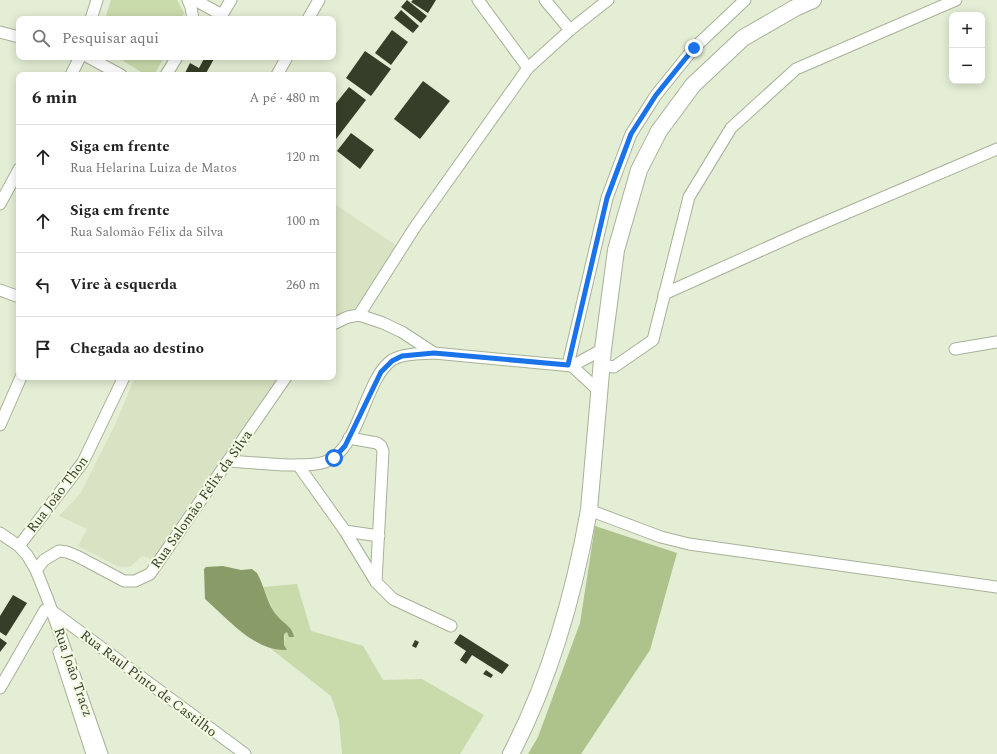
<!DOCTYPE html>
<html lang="pt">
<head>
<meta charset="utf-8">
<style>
  :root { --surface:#fff; --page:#f6f6f6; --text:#222; --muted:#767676; --line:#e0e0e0 }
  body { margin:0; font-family:Spectral,serif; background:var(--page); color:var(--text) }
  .controls { position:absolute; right:12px; top:12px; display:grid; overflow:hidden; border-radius:8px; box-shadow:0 2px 10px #0003 }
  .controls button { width:36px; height:36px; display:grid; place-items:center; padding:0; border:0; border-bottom:1px solid var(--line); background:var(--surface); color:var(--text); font:20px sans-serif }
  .stop { position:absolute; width:12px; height:12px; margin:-9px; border:3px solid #1a73e8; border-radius:50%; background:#fff }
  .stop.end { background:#1a73e8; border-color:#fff; box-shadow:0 1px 4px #0008 }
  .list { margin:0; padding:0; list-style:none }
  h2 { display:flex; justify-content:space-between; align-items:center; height:52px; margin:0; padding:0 16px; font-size:17px }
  h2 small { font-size:13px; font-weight:400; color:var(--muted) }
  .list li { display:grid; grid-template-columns:26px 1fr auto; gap:12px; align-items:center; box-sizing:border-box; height:64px; padding:0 16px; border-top:1px solid var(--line) }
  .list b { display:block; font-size:15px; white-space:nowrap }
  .list p { margin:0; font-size:13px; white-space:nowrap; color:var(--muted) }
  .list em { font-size:13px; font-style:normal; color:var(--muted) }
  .icon { flex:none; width:22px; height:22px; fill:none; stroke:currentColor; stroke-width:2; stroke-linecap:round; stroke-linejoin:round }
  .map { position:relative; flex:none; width:997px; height:754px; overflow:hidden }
  .search { position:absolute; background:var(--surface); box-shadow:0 2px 10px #0003; left:16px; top:16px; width:320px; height:44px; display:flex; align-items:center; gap:10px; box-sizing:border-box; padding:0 14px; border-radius:8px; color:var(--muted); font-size:15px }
  .panel { position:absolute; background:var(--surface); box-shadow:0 2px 10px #0003; left:16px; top:72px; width:320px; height:308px; border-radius:8px }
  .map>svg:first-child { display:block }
  .built { fill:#d7e3c2 }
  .green { fill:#c9daab }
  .forest { fill:#aec28b }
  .water { fill:#899b66 }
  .building { fill:#363d28 }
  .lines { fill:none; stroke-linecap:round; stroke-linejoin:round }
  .minor-casing { stroke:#a8b198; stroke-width:13 }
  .highway-casing { stroke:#a8b198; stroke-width:18 }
  .minor { stroke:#fff; stroke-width:11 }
  .highway { stroke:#fff; stroke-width:16 }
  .route { stroke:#1a73e8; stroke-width:5 }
  .labels { text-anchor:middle; stroke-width:4; stroke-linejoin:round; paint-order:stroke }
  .street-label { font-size:14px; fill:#393d33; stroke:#f2fce1 }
</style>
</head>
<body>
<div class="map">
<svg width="997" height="754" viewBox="0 0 997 754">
  <rect width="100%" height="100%" fill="#e4eed4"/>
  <!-- built -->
  <g class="built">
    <path d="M333,203l64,43 -22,41 -24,25 -18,6z"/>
    <path d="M135,377h145l-127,186 -4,-5 -7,-2 -12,11h-11l-41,-21 9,-17 -28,-13 21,-22 35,-69z"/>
  </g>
  <!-- green -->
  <g class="green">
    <path d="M111,0h66l7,13 -2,6h-77z"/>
    <path d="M117,57h47l-10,18h-8z"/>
    <path d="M297,584l14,47 52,15 20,34 39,-1 62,36 -24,39h-118l-3,-34 -8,-24 -61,-48 17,2 -3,-5 1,-8 -22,-50z"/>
  </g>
  <!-- forest -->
  <path class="forest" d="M595,526l82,27 -27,97 -69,104h-53l10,-17 42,-114z"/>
  <!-- water -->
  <path class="water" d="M223,566l18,4 11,-1 5,4c8,14 10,33 22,45 7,7 13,9 15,19h-5l-2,-5 -3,2v11l3,5c-32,2 -59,-31 -82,-51l-1,-30 2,-2z"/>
  <!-- building -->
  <g class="building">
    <path d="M407,0l20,16 -6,7 -20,-16z"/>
    <path d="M413,0h23l-8,13 -17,-11z"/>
    <path d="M401,10l18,16 -6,7 -19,-15z"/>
    <path d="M392,30l16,12 -17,23 -16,-12z"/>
    <path d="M365,51l26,18 -20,27 -25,-18z"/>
    <path d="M205,57h10l-10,18h-21l6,-12 9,5z"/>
    <path d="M423,81l27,20 -30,38 -26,-20z"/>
    <path d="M349,87l17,13 -33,43v-36z"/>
    <path d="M351,133l23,17 -14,19 -23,-18z"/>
    <path d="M13,595l14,8 -21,33 -6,-4v-16z"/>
    <path d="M460,634l49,31 -7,9 -30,-19 -6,9 -6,-4 6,-9 -12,-8z"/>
    <path d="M0,638l7,5 -7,9z"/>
    <path d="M415,640l4,2 -3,6 -4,-2z"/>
    <path d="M486,670l7,5 -2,3 -8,-4z"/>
  </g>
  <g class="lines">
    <defs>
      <g id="minor">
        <path d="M188,0l3,7 2,12"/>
        <path d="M195,0l27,15"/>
        <path d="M478,0l50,68"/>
        <path d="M545,0l25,30"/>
        <path d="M91,19l6,-19"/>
        <path d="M217,19l5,-4 9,-15"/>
        <path d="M308,19l11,-19"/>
        <path d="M0,32l19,5"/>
        <path d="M88,57l33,18"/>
        <path d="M71,75l9,-18"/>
        <path d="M166,75l11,-18"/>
        <path d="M277,75l10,-18"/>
        <path d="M0,204l19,-35"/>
        <path d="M0,290l19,7"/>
        <path d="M664,294l138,-62 195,-83"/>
        <path d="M359,315l56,-88 113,-159 42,-38 38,-30"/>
        <path d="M333,324l15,-7 11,-2 24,8 19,9 32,21 138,13"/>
        <path d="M955,349l42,-7"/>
        <path d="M568,365l39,-167 24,-64 25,-39 38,-47 51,-48"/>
        <path d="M601,365l13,2 39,-27 36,-143 42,-69 65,-59 160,-69"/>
        <path d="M572,366l27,25"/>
        <path d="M572,366l31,-17"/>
        <path d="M0,425l21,-48"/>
        <path d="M349,438l28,5 4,3 2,5 -7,131"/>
        <path d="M228,461c23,1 76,8 97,1 35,-12 39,-83 67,-102 12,-7 28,-6 42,-7"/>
        <path d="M298,465l47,66 31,51 17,17 58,27"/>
        <path d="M589,510l72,27 28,7 308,43"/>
        <path d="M345,531l34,5"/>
        <path d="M0,533l19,13 8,9 9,15 12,30 54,154"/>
        <path d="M19,546l64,-84 41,-85"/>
        <path d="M36,570l8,-10 15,-9 8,1 10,4 47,25h11l15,-7 136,-197"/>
        <path d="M59,652l33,102"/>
        <path d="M0,688l45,-78 7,1 193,143"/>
      </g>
      <path id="highway" d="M511,754c40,-77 63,-159 78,-244l14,-161 13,-99 23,-80 20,-39 34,-46 50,-47 52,-30 18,-8"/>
    </defs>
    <!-- minor casing -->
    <use href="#minor" class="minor-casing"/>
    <!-- highway casing -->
    <use href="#highway" class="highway-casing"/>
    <!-- minor -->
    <use href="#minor" class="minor"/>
    <!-- highway -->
    <use href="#highway" class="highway"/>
  </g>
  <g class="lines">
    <!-- route -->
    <path class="route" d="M334,458l11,-12 36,-74 11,-11 10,-5 32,-3 134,12 39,-167 24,-64 25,-39 38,-47"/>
  </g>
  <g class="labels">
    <!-- street labels -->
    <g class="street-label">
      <text transform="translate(57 494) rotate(-53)" y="5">Rua João Thon</text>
      <text transform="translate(201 499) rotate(-55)" y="5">Rua Salomão Félix da Silva</text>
      <text transform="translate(74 672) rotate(71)" y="5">Rua João Tracz</text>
      <text transform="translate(149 683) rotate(37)" y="5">Rua Raul Pinto de Castilho</text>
    </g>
  </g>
</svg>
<div class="controls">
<button>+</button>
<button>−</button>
</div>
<div class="stop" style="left:334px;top:458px"></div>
<div class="stop end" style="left:694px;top:48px"></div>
<div class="search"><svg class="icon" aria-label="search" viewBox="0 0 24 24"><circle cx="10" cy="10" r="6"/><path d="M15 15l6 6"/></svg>Pesquisar aqui</div>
<section class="panel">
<h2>6 min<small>A pé · 480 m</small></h2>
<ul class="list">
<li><svg class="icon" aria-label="ahead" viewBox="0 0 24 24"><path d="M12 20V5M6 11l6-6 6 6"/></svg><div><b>Siga em frente</b><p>Rua Helarina Luiza de Matos</p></div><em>120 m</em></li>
<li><svg class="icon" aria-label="ahead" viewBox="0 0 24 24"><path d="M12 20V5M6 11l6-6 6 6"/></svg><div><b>Siga em frente</b><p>Rua Salomão Félix da Silva</p></div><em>100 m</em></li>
<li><svg class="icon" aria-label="left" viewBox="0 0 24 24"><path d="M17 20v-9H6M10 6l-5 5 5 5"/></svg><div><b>Vire à esquerda</b></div><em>260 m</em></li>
<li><svg class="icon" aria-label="arrive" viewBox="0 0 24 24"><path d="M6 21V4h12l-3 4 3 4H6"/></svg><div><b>Chegada ao destino</b></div></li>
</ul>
</section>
</div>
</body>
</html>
